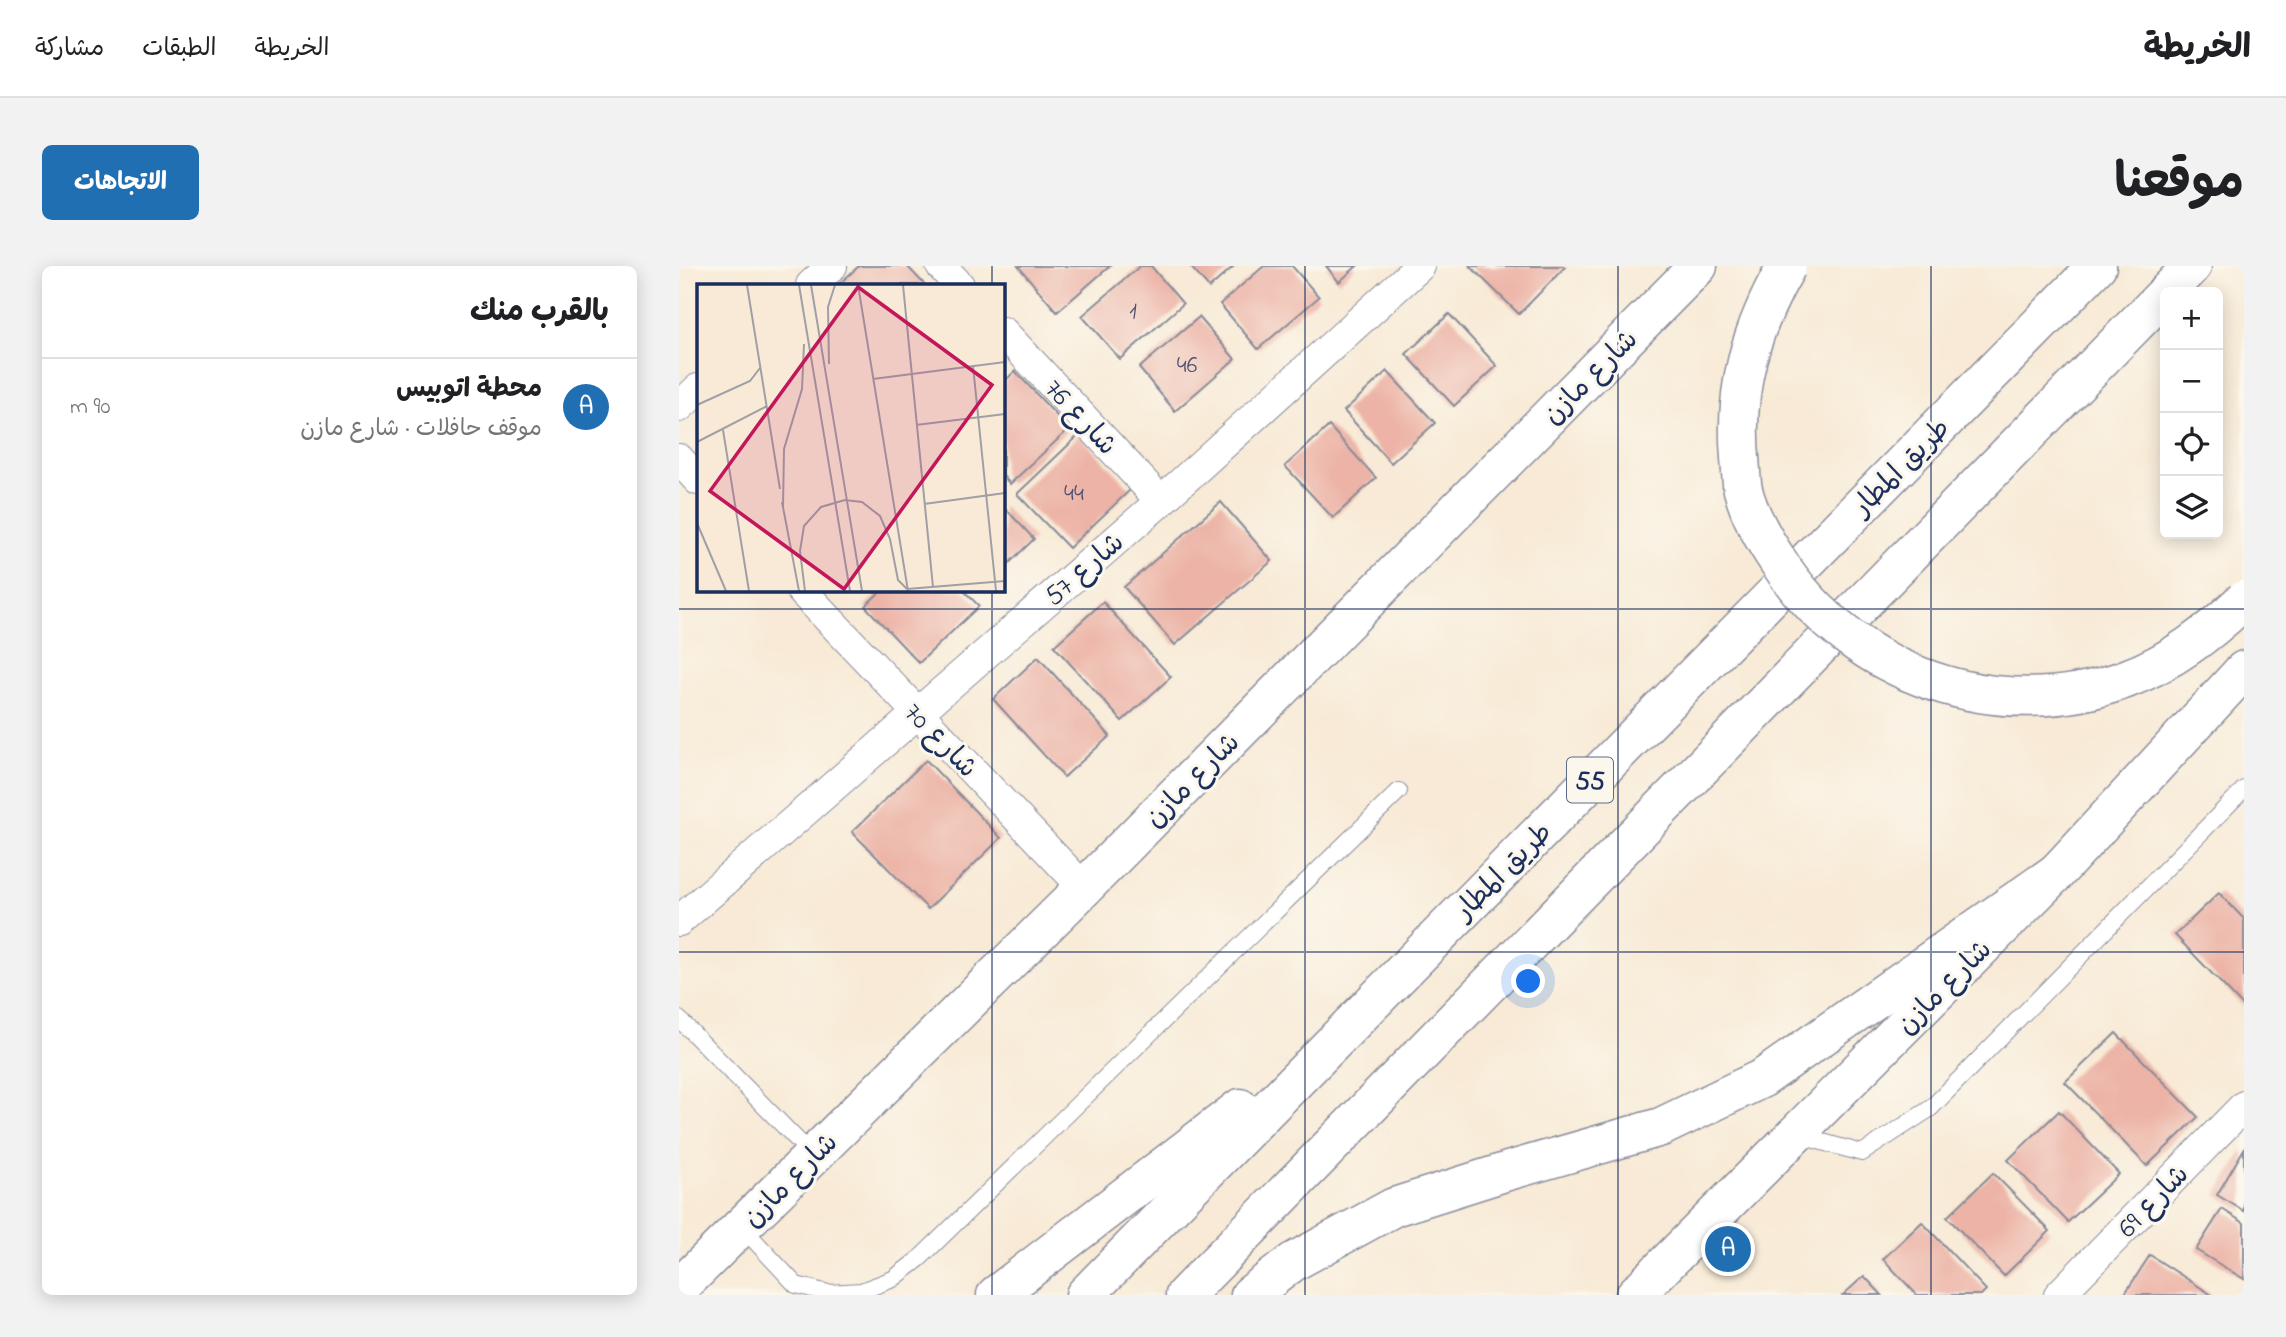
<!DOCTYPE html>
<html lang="ar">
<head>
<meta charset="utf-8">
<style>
  :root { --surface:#fff; --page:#f2f2f2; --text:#202124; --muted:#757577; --line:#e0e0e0; --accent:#1f6fb2 }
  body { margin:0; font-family:"Indie Flower","Playpen Sans Arabic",sans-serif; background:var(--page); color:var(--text); direction:rtl }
  .controls { position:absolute; right:21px; top:21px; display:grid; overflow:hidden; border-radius:10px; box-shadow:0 4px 18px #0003 }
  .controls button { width:63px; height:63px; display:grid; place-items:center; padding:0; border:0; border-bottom:2px solid var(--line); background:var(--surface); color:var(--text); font:35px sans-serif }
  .you { position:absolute; left:850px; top:716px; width:24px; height:24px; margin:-18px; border:5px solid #fff; border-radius:50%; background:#1a73e8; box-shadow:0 0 0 10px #1a73e833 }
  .badge { display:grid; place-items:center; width:46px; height:46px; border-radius:50%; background:var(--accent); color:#fff; font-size:23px; font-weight:700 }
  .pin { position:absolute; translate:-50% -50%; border:4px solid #fff; box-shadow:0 2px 7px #0006 }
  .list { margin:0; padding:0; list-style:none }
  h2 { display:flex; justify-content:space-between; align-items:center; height:91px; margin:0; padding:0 28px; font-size:30px }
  h2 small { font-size:23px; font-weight:400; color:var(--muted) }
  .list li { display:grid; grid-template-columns:46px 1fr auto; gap:21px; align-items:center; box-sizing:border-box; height:98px; padding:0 28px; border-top:2px solid var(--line) }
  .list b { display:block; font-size:26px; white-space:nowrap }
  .list p { margin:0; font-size:23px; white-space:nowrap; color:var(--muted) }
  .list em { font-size:23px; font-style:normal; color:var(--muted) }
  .icon { flex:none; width:38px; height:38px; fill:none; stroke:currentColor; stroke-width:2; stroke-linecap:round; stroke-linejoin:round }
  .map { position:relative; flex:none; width:1565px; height:1029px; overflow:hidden; direction:ltr; border-radius:10px }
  header { display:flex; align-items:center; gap:42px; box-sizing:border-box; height:98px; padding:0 35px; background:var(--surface); border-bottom:2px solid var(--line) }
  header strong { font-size:33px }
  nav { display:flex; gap:38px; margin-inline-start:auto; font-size:24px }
  .intro { display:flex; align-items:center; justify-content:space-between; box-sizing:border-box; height:168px; padding:0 42px }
  h1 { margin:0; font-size:49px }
  .button { padding:18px 32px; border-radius:10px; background:var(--accent); color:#fff; font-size:24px; font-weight:700 }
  main { display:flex; gap:42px; padding:0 42px }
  aside { flex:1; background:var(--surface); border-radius:10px; box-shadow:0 4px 18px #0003 }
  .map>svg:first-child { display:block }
  .building { fill:#ecb3a6 }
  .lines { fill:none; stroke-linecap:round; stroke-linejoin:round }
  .service-casing { stroke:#8a8c9a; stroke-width:18 }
  .minor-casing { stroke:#8a8c9a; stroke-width:32 }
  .primary-casing { stroke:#8a8c9a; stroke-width:41 }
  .trunk-casing { stroke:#8a8c9a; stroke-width:41 }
  .service { stroke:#fff; stroke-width:16 }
  .minor { stroke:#fff; stroke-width:30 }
  .primary { stroke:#fff; stroke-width:38 }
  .trunk { stroke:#fff; stroke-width:38 }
  .primary-bridge-casing { stroke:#8a8c9a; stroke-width:41; stroke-linecap:butt }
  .primary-bridge { stroke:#fff; stroke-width:38 }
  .grid { fill:none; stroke:#1b2f5e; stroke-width:2; stroke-opacity:0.55 }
  .labels { text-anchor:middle; stroke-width:6; stroke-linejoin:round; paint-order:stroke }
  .number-label { font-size:24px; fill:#4f5070 }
  .shield { fill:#fbf7ec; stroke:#5e6b89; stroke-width:2 }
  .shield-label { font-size:26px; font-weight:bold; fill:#1b2f5e }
  .street-label { font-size:28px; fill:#1b2f5e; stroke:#fbf7ec }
  .inset-road { fill:none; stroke:#a09fa6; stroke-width:2 }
  .view { fill:#c2185b; fill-opacity:0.15; stroke:#c2185b; stroke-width:3.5 }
  .inset-edge { fill:none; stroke:#1b2f5e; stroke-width:3.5 }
</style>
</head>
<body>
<header>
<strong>الخريطة</strong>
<nav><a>الخريطة</a><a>الطبقات</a><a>مشاركة</a></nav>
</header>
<div class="intro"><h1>موقعنا</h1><a class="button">الاتجاهات</a></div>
<main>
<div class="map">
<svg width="1565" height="1029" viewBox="0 0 1565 1029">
  <rect width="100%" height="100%" fill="#fbf7ec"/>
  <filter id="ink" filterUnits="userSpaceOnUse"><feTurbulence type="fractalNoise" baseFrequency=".0143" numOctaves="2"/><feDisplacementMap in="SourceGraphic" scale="14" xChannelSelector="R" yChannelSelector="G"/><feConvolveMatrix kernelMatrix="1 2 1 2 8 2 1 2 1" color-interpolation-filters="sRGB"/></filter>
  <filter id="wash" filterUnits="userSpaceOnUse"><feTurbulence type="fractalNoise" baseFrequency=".00686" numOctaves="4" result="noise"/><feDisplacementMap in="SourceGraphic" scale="28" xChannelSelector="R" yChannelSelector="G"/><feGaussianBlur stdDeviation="1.57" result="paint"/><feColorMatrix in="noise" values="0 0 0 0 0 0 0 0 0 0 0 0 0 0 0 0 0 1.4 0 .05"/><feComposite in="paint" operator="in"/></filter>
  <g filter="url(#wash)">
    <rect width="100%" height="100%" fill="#f8ead6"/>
    <g id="blocks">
      <!-- building -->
      <g class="building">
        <path d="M180,0h48l18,19h-87z"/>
        <path d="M339,0h92l-53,46z"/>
        <path d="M461,0h11l32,38 -63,55 -38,-43z"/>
        <path d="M511,0h44l-25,22z"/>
        <path d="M585,0h28l27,31 -61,52 -38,-45z"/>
        <path d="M647,0h31l-18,16z"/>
        <path d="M791,0h93l2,1 -46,47z"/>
        <path d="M770,48l48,52 -43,40 -48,-52z"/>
        <path d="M520,51l36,42 -60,52 -36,-43z"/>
        <path d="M336,105l54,58 -59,55 -7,-8v-93z"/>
        <path d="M708,105l48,52 -44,40 -47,-52z"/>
        <path d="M650,160l47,52 -43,40 -48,-52z"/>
        <path d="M400,169l52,54 -62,59 -52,-54z"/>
        <path d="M542,236l51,59 -97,84 -51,-58z"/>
        <path d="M324,240l31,33 -31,30z"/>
        <path d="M203,324h81l16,16 -60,57 -54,-57z"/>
        <path d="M424,336l68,75 -49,44 -68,-75z"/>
        <path d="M359,391l72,79 -46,41 -71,-78z"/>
        <path d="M247,494l75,78 -73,71 -76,-77z"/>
        <path d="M1540,627l25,26v88l-69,-72z"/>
        <path d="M1437,767l82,84 -51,49 -82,-84z"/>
        <path d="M1380,845l60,63 -51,48 -60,-62z"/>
        <path d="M1565,883v62l-27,-16z"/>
        <path d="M1314,907l57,58 -46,45 -57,-59z"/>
        <path d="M1543,943l22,14v56l-48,-29z"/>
        <path d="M1243,956l64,68 -5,5h-64l-34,-36z"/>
        <path d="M1471,989l62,40h-88z"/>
        <path d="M1185,1010l18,19h-39z"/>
      </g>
    </g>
  </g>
  <g filter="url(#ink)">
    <use href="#blocks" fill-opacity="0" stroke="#8a8c9a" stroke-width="2"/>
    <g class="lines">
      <defs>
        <g id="service">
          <path d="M0,753l134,137"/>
          <path d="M1118,869l65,18 69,-45 313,-319"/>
          <path d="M62,960l55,59 32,8 33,-2 32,-12 26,-20 480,-468"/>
        </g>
        <g id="minor">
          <path d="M262,0l18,19"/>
          <path d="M132,19l21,-19"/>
          <path d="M324,66l158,169"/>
          <path d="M0,141l19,-18"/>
          <path d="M0,193l19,21"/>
          <path d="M122,324l283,298"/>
          <path d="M0,655l482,-420 259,-235"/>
          <path d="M1380,1029l185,-189"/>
        </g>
        <g id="primary">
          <path d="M0,1022l405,-400 614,-622"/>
          <path d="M956,1029l422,-423 187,-202"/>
        </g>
        <g id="trunk">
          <path d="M1488,26l25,-26"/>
          <path d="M317,1029l244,-187"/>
          <path d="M406,1029l1012,-1029"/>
          <path d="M506,1029l980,-1001"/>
          <path d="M571,1029l43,-33 101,-55 114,-36 153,-44 102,-49 294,-206"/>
        </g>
      </defs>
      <!-- service casing -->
      <use href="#service" class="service-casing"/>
      <!-- minor casing -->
      <use href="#minor" class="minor-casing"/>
      <!-- primary casing -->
      <use href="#primary" class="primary-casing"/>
      <!-- trunk casing -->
      <use href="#trunk" class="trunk-casing"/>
      <!-- service -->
      <use href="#service" class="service"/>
      <!-- minor -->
      <use href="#minor" class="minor"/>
      <!-- primary -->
      <use href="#primary" class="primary"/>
      <!-- trunk -->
      <use href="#trunk" class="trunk"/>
      <defs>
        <path id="primary-bridge" d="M1108,0c-36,62 -53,120 -47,192 1,10 1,22 3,32 6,24 21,50 35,71 73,114 220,166 348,118 46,-17 83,-46 118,-79"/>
      </defs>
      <!-- primary-bridge casing -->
      <use href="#primary-bridge" class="primary-bridge-casing"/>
      <!-- primary-bridge -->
      <use href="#primary-bridge" class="primary-bridge"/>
    </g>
  </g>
  <!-- grid -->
  <path class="grid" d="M313,0v19M626,0v1029M939,0v1029M1252,0v1029M313,324v705M0,343h1565M0,686h1565"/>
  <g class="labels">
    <!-- number labels -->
    <g class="number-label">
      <text x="454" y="52">1</text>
      <text x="508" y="106">46</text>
      <text x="395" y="234">44</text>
    </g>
    <!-- shield labels -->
    <rect class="shield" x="888" y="491.5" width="46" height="45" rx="5"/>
    <g class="shield-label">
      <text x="911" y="523">55</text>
    </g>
    <!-- street labels -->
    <g class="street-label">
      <text transform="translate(910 110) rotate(-45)" y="10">شارع مازن</text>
      <text transform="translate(403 150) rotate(47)" y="10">شارع 76</text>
      <text transform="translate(1221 200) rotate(-45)" y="10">طريق المطار</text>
      <text transform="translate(404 302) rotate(-41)" y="10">شارع 57</text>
      <text transform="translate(263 473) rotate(46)" y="10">شارع 70</text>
      <text transform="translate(512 513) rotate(-45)" y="10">شارع مازن</text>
      <text transform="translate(823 604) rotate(-45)" y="10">طريق المطار</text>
      <text transform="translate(1264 720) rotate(-45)" y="10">شارع مازن</text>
      <text transform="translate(110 913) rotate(-45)" y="10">شارع مازن</text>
      <text transform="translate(1473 934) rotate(-46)" y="10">شارع 69</text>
    </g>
  </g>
  <!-- overview -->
  <g transform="translate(18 18)">
    <rect width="308" height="308" fill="#f8ead6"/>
    <path class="inset-road" d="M50,1l33,204M102,1l51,306M114,1l51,306M161,1l50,306M206,1l30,302M132,80l-1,-57 7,-22M276,82l23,225M176,95l132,-17M0,121l53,-24 10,-13M219,141l89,-11M26,146l26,161M0,158l70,-36M85,218l17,89M227,220l81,-11M86,223l1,-58 18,-60 2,-45M0,239l29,68M210,305l98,-8M108,307l-5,-40 4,-25 17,-19 24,-7 17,2 18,14 10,23 8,41 9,9"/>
    <path class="view" d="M161,3l134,98 -148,204 -134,-98z"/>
    <rect width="308" height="308" class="inset-edge"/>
  </g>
</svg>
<div class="controls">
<button>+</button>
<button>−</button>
<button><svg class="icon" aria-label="locate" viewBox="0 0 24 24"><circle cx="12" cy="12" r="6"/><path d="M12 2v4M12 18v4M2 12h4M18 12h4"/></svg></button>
<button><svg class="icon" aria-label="layers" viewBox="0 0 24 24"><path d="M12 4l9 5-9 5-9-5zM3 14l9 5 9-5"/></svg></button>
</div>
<div class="you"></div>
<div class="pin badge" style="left:1049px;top:983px">A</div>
</div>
<aside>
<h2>بالقرب منك<small></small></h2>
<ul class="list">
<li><span class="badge">A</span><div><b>محطة اتوبيس</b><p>موقف حافلات · شارع مازن</p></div><em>90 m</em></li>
</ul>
</aside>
</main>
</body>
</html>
